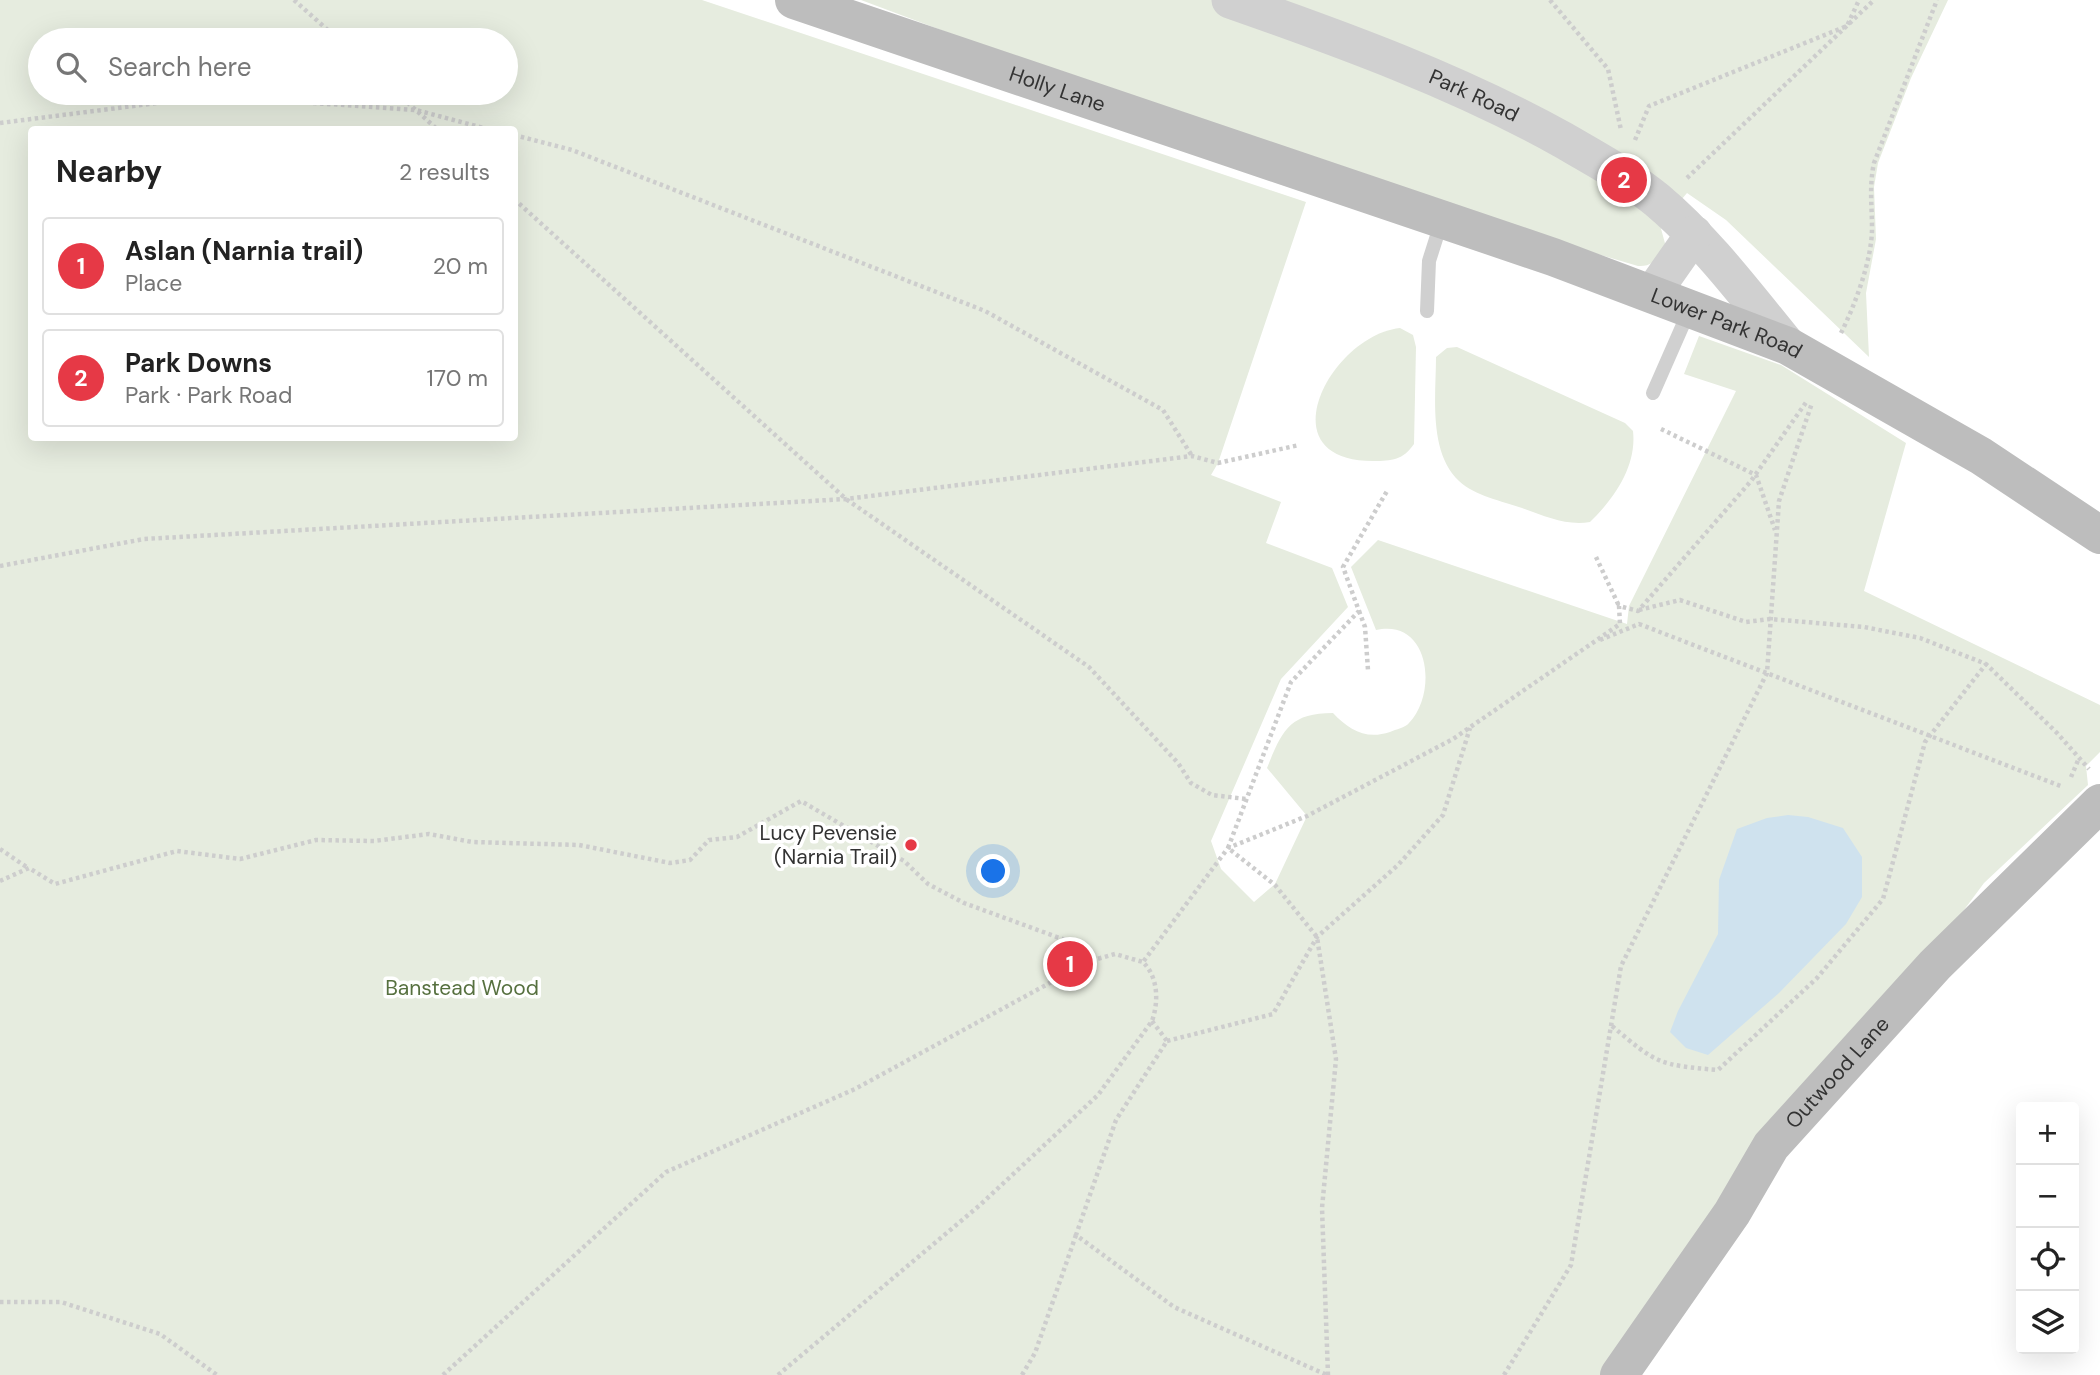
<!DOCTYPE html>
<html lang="en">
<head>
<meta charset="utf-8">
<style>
  :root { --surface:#fff; --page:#f2f2f2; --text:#222; --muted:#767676; --line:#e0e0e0; --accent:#e63946 }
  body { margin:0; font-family:"DM Sans",sans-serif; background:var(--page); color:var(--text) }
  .controls { position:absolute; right:21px; bottom:21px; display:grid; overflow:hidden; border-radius:7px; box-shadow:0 7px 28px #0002 }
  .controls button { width:63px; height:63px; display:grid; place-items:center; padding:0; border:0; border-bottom:2px solid var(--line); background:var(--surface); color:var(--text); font:35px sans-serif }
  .you { position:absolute; left:994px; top:872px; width:24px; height:24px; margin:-18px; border:5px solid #fff; border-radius:50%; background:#1a73e8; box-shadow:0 0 0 10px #1a73e833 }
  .badge { display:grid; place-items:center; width:46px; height:46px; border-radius:50%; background:var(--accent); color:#fff; font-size:23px; font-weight:700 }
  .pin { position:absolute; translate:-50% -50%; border:4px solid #fff; box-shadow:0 2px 7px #0006 }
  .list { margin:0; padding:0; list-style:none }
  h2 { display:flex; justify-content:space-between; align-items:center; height:91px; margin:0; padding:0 28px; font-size:30px }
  h2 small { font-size:23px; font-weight:400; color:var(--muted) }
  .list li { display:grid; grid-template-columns:46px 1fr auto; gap:21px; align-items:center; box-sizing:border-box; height:98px; margin:0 14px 14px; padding:0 14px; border:2px solid var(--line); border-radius:7px }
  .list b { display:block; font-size:26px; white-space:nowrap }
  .list p { margin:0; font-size:23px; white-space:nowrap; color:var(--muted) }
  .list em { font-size:23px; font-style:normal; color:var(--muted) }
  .icon { flex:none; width:38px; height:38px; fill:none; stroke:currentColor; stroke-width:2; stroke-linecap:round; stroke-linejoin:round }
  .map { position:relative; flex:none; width:2100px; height:1375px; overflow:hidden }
  .search { position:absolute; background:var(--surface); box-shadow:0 7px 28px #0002; left:28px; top:28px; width:490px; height:77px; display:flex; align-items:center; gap:18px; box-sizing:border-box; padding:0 24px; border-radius:38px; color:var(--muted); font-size:26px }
  .panel { position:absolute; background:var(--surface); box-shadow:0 7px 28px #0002; left:28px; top:126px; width:490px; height:315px; border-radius:7px }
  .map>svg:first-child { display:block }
  .green { fill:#e6ecdf; fill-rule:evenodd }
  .water { fill:#cfe2ee }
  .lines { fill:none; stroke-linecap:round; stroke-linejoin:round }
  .path { stroke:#cdcdcd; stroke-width:4.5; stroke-dasharray:3.5 3.5; stroke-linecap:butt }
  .service { stroke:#d0d0d0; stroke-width:14 }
  .tertiary { stroke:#d0d0d0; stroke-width:37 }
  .secondary { stroke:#bdbdbd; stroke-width:38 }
  .poi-dot { fill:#e63946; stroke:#fff; stroke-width:2.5 }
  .labels { text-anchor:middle; stroke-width:7; stroke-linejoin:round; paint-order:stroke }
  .street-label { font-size:21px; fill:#333; stroke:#fff }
  .poi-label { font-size:21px; fill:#333; stroke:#fff; text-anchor:end }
  .park-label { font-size:21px; fill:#56703f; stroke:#fff }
</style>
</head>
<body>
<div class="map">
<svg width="2100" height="1375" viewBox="0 0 2100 1375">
  <rect width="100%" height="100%" fill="#fff"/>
  <!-- green -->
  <g class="green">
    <path d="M0,0h702l604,202 -88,261 -7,12 70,27 -15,41 66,25 16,39 -67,72 -70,162 10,28 33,33 21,-18 32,-68 -40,-48c15,-37 22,-55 66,-55 16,17 33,27 57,19 6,-3 15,-4 19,-9 29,-30 21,-105 -33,-93l-25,-63 27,-27 249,84 2,-18 107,-215 -52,-17 15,-38 82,29 125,78 -42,148 236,114v47l-14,14 2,19 -104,98 -365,492h-1619zM40,40h466v53h-466zM32,130h482v308h-482z"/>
    <path d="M861,0h1087l-37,78 -33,85 -4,24 2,52 -10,54 3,64 -143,-137 -39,-27 -27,32 6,22c-8,11 -13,20 -28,19l-88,-26 -553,-189z"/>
    <path d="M1400,328l13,7 3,12 -2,97c-11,16 -22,17 -41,17 -108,0 -43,-125 27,-133z"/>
    <path d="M1457,347l168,76 8,8c4,35 -19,68 -43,91 -24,4 -45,-6 -68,-14 -20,-7 -47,-12 -63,-27 -31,-29 -23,-86 -23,-124l11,-9z"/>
  </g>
  <!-- water -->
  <path class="water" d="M1788,815l20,2 35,11 19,29v40l-16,27 -67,69 -71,62 -22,-7 -16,-16 8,-21 40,-77 1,-54 18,-51 30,-11z"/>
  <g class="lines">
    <!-- path -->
    <g class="path">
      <path d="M294,0l45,40"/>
      <path d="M1550,0l58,69 13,61"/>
      <path d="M397,93l41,37"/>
      <path d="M0,123l212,-27 204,14 75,20"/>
      <path d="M514,135l58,15 413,161 178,99 29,46"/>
      <path d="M1635,140l14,-34 198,-80 12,-26"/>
      <path d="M1687,178l187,-178"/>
      <path d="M514,199l332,300 243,168 89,96 13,20 21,12 34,4"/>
      <path d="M1841,333c14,-28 31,-73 31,-105 0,-22 -3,-42 2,-65l63,-163"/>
      <path d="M1661,429l95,46 19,55"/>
      <path d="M1596,557l23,49"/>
      <path d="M0,566l144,-27 702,-40 346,-43 26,7 81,-18"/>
      <path d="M1639,610l41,-10 66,22 24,-3 94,8 56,11 66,26 71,69 32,36"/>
      <path d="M1359,611l6,16 3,43"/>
      <path d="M1600,640l39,-16 424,163"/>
      <path d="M2071,777l8,-19"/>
      <path d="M0,849l28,19"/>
      <path d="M0,881l29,-13 26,16 122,-33 63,8 76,-19 58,1 55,-7 43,8 107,3 91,18 20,-3 19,-20 28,-3 64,-36 103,60 24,23 36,19 112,41 14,17"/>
      <path d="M1152,1021l15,20 -51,79 -40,115 98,72 153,68"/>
      <path d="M1612,1026c45,38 47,39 106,44l99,-92 66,-79 42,-157 61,-78"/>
      <path d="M1167,1041l106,-27 44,-77 81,-72 45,-50 27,-87"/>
      <path d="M0,1302h61l99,32 57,41"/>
      <path d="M443,1375l223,-203 189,-83 235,-128 25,-7 28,8"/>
      <path d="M778,1375l202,-170 118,-110 54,-74c7,-20 6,-44 -9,-59l85,-114 79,-32 146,-77 167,-115 -1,-18 19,5 113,-130 56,-80"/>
      <path d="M1022,1375l13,-22 41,-118"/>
      <path d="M1328,1375l-6,-167 14,-149 -19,-122 -42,-52 -47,-37 63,-166 68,-71 -16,-44 44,-76"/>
      <path d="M1504,1375l67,-110 50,-299 146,-293 12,-172 33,-98"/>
    </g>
    <!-- service -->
    <g class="service">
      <path d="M1427,311l2,-50 13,-41"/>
      <path d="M1653,393l36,-82"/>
    </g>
    <!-- tertiary -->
    <g class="tertiary">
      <path id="s1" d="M1230,0c114,40 227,81 333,140 31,18 66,37 94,60 50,42 90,96 131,146"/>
      <path d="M1652,294l42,-60"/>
    </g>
    <!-- secondary -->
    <g class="secondary">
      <path id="s2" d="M794,0l759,257 235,89 193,110 119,79"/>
      <path id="s3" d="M1619,1375l113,-162 39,-67 164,-181 165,-162"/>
    </g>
  </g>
  <!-- markers -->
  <circle class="poi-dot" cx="911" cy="845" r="7"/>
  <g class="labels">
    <!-- street labels -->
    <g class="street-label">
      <text dy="7" stroke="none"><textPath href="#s2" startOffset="278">Holly Lane</textPath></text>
      <text dy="7" stroke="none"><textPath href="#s1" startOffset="262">Park Road</textPath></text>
      <text dy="7" stroke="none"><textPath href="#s2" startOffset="987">Lower Park Road</textPath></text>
      <text dy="7" stroke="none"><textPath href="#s3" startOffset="374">Outwood Lane</textPath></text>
    </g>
    <!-- poi labels -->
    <g class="poi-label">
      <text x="897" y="840">Lucy Pevensie<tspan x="897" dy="24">(Narnia Trail)</tspan></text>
    </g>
    <!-- park labels -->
    <g class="park-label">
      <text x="462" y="995">Banstead Wood</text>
    </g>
  </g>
</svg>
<div class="controls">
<button>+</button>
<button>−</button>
<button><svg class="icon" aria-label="locate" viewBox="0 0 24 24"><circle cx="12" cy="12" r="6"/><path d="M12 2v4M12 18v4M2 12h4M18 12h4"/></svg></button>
<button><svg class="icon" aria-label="layers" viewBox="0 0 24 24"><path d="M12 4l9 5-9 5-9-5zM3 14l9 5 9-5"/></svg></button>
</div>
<div class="you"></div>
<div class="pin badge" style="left:1070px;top:964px">1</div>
<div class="pin badge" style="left:1624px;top:180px">2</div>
<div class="search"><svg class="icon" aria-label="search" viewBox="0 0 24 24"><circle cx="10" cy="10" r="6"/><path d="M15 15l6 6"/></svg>Search here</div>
<section class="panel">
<h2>Nearby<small>2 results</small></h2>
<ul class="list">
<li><span class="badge">1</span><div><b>Aslan (Narnia trail)</b><p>Place</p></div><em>20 m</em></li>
<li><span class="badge">2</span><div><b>Park Downs</b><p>Park · Park Road</p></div><em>170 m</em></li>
</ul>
</section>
</div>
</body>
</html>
